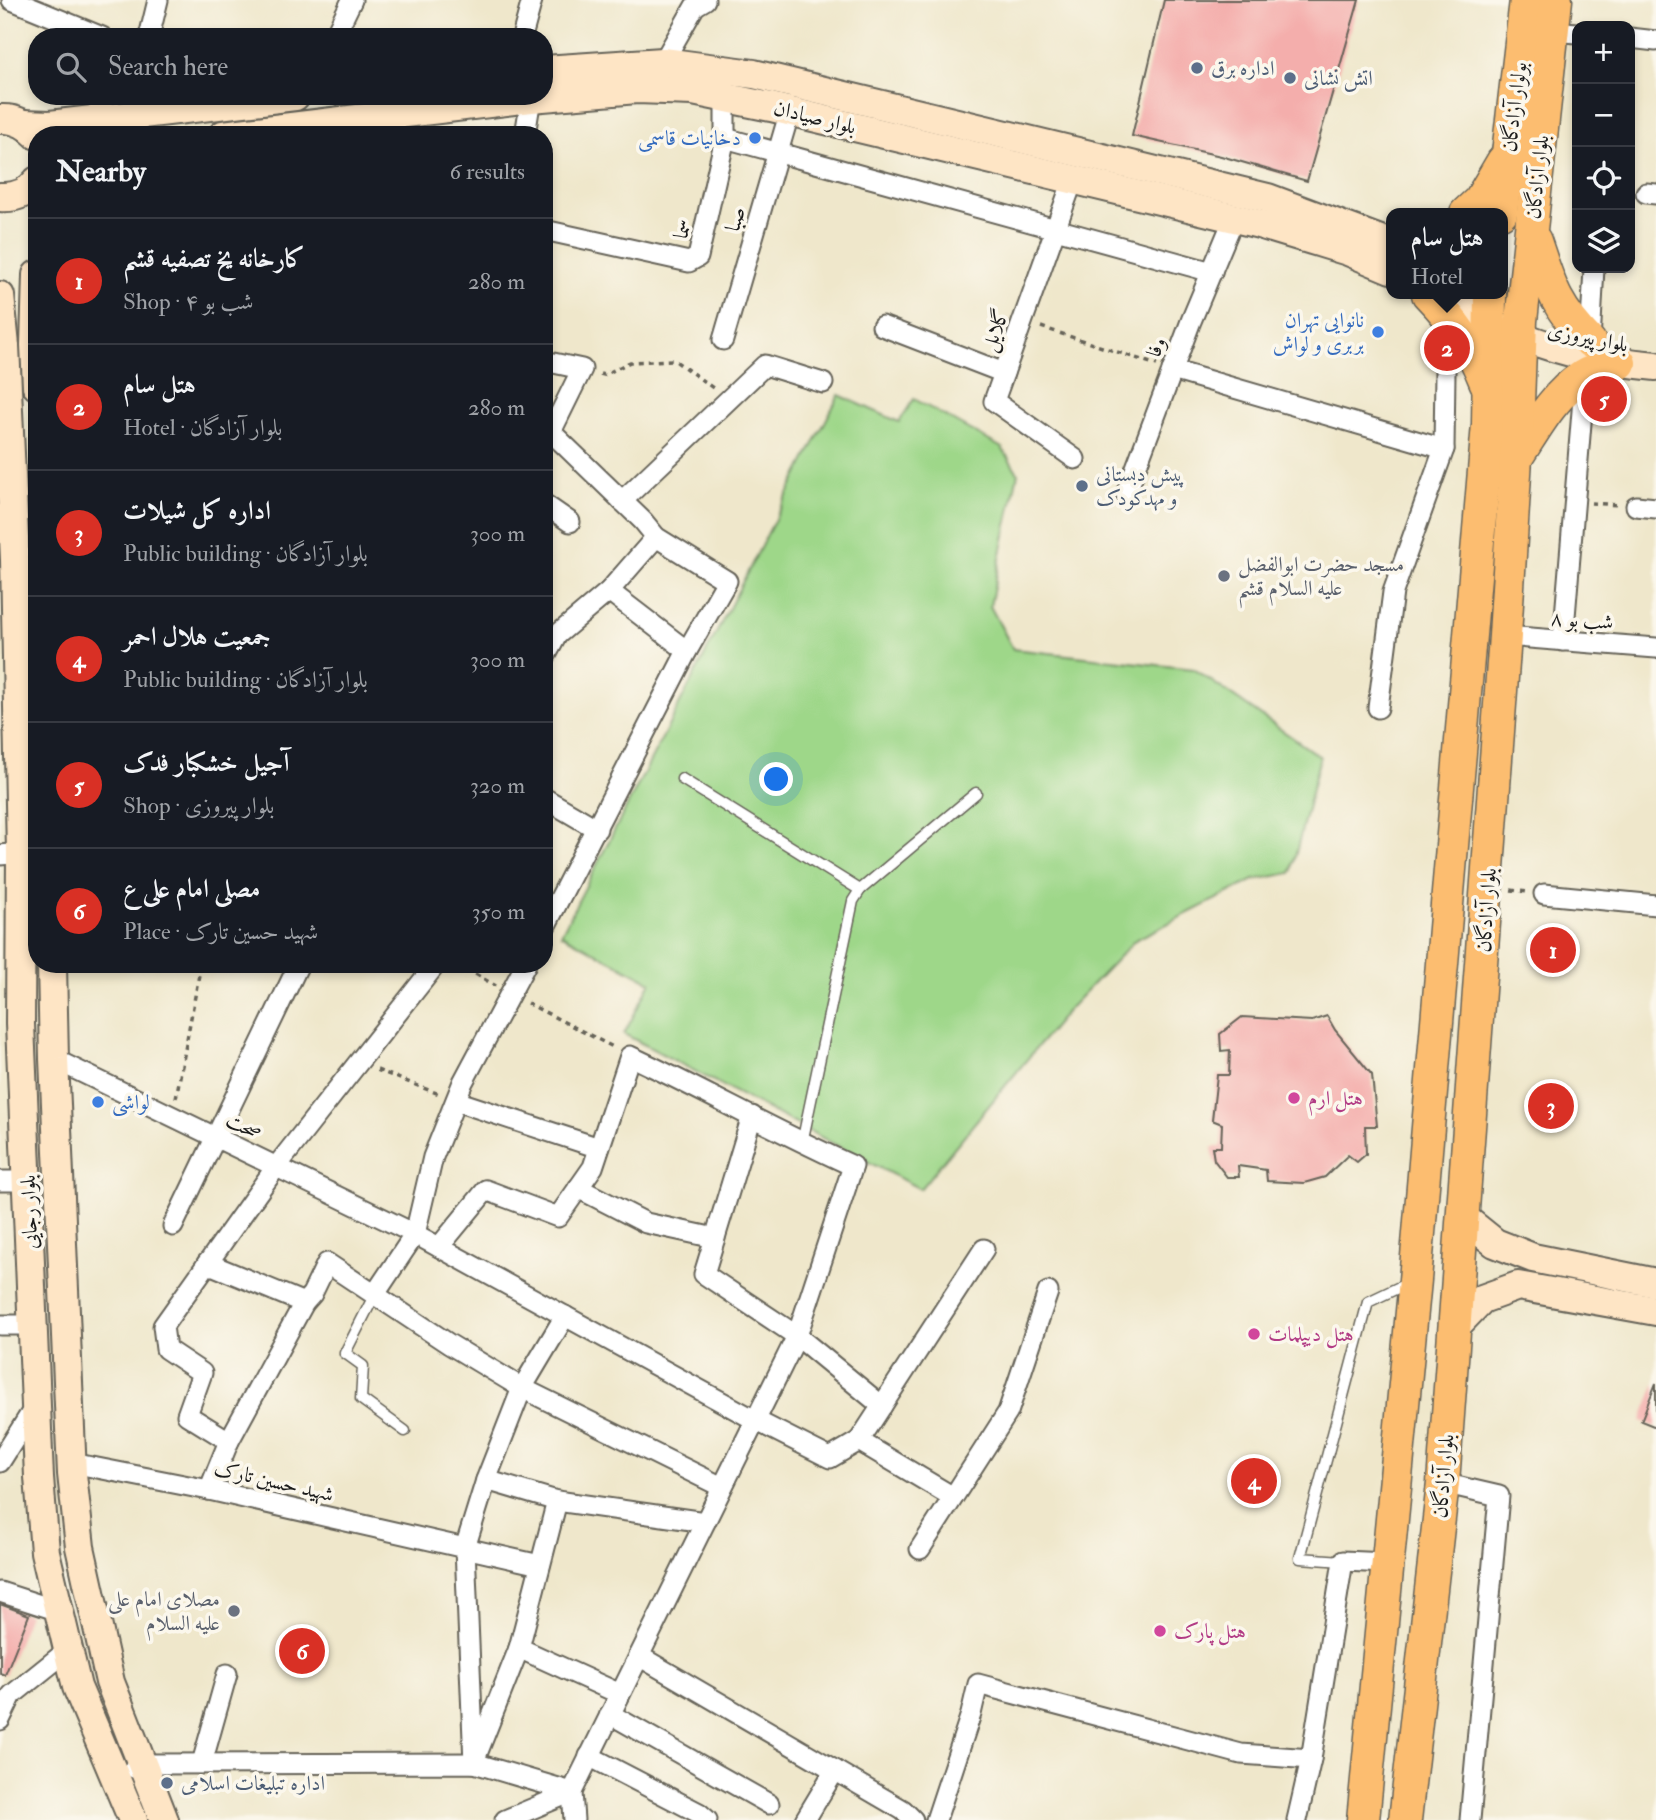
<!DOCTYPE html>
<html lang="en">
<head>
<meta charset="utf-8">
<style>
  :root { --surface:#171b24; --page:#20242c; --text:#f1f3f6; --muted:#9ea1a6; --line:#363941; --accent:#d93025 }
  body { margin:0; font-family:"IM FELL Double Pica",Amiri,serif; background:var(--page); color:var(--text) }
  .controls { position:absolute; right:21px; top:21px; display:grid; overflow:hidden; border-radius:14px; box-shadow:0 4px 10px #0003 }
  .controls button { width:63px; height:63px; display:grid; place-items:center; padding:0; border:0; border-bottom:2px solid var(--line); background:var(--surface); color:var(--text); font:35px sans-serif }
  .you { position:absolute; left:777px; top:780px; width:24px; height:24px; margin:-18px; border:5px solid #fff; border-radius:50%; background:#1a73e8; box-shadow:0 0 0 10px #1a73e833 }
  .badge { display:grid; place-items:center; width:46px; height:46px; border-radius:50%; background:var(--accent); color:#fff; font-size:23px; font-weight:700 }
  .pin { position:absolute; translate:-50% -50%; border:4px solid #fff; box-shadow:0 2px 7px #0006 }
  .popup { position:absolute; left:1386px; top:208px; width:122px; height:91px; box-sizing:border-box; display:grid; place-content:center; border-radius:14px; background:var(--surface); filter:drop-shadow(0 2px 5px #0005); font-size:23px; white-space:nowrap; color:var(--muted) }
  .popup b { font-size:26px; color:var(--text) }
  .popup::after { content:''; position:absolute; left:50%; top:100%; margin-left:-14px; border:14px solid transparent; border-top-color:var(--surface) }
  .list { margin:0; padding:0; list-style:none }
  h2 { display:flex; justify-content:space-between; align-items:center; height:91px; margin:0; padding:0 28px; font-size:30px }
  h2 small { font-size:23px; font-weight:400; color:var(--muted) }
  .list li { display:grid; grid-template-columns:46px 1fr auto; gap:21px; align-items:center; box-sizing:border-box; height:126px; padding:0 28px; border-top:2px solid var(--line) }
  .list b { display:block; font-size:26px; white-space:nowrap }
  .list p { margin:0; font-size:23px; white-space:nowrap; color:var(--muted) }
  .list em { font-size:23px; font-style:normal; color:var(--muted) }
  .icon { flex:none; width:38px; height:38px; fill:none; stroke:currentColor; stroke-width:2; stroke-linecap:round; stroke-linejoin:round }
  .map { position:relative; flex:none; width:1656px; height:1820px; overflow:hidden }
  .search { position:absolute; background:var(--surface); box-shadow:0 4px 10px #0003; left:28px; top:28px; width:525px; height:77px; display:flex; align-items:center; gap:18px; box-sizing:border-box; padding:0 24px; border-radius:28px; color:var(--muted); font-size:26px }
  .panel { position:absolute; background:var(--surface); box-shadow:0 4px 10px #0003; left:28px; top:126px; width:525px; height:847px; border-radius:28px }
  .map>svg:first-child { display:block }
  .green { fill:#9ed789; stroke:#5d7a52; stroke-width:2 }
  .building { fill:#f4aeac }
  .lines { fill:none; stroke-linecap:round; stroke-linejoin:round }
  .lane-casing { stroke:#666359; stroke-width:13 }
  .street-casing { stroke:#666359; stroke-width:23 }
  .secondary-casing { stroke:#666359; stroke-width:32 }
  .primary-casing { stroke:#666359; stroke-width:35 }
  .path { stroke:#666359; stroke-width:3.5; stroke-dasharray:5 5; stroke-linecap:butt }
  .lane { stroke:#fff; stroke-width:10 }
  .street { stroke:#fff; stroke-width:19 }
  .secondary { stroke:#fee5c5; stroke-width:28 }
  .primary { stroke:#fcbd6f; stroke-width:32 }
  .service-dot { fill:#5c6f8a; stroke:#fbf7ec; stroke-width:2.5 }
  .shop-dot { fill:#3f7fe0; stroke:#fbf7ec; stroke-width:2.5 }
  .worship-dot { fill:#6b7280; stroke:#fbf7ec; stroke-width:2.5 }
  .hotel-dot { fill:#d1479c; stroke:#fbf7ec; stroke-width:2.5 }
  .labels { text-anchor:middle; stroke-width:7; stroke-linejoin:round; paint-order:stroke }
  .service-label { font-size:21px; fill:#4e5e75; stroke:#fbf7ec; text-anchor:start }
  .street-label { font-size:21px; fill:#1c1c1c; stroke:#fbf7ec }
  .shop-label { font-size:21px; fill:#366cbe; stroke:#fbf7ec; text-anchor:end }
  .worship-label { font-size:21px; fill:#5b616d; stroke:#fbf7ec; text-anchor:start }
  .hotel-label { font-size:21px; fill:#b23c85; stroke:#fbf7ec; text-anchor:start }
</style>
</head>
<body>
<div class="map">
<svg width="1656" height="1820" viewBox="0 0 1656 1820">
  <rect width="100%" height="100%" fill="#fbf7ec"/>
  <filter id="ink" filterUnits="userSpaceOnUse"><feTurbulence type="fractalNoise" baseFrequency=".0143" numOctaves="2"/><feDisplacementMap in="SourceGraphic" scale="14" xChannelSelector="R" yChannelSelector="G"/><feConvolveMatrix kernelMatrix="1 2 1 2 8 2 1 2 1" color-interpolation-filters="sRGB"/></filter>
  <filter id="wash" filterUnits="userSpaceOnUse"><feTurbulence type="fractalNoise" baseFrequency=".00686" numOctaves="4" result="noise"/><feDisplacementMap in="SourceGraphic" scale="28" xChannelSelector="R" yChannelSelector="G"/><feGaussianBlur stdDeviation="1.57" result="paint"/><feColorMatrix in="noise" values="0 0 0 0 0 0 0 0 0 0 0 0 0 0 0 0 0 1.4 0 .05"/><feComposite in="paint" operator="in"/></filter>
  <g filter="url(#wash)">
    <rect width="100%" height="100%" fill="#efe7cb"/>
    <!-- green -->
    <path class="green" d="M839,395l60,27 15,-23 88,49 16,25 -28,133 23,43 181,20 126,88 -29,116 -37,7 -119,60 -68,71 -147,178 -296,-155 27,-52 -90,-48z"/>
    <g id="blocks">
      <!-- building -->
      <g class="building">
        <path d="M1164,0h195l-52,181 -86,-25 -89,-20z"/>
        <path d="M1594,390l22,3 -2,15 -20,-3z"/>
        <path d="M1327,1016l8,14 37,45 5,51h-12l1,28 -9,8 -9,-7 -23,22 -21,6 -37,-2 -1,-11 -28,-4 1,11h-12l-13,-17 -2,-13h9l1,-23 -10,-4 5,-45h12l1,-25 -9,1 -1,-17 22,-17 70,4z"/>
        <path d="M1656,1383v44l-15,-6z"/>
        <path d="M0,1604l29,11 -24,60 -5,-2z"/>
      </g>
    </g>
  </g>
  <g filter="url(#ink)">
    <use href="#blocks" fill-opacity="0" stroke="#666359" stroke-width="2"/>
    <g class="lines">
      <defs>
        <g id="lane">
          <path d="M682,779l178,111"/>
          <path d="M802,1143l51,-242 7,-11 116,-97"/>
          <path d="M375,1294l-30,59 18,13 -2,33 44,32"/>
          <path d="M1343,1561l-43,-3 68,-256 40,-19"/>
        </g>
        <g id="street">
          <path d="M12,0l90,37"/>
          <path d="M1553,31l24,2"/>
          <path d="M149,37l9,-37"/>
          <path d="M334,37l18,-37"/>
          <path d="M522,37l10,-37"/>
          <path d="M1630,38l26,3"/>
          <path d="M663,62l32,-56 10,-6"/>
          <path d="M525,135l6,-37"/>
          <path d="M725,138l487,134"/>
          <path d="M1073,180l-79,221 81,58"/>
          <path d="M1646,193l10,1"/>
          <path d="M544,230l145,32 9,-5 27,-119v-41"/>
          <path d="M882,326l122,47"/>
          <path d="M723,340l67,-229"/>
          <path d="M1590,342l4,-74"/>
          <path d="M544,361l38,8 -31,63 92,89 13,16 71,44 -40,70 -143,278"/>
          <path d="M1172,370l272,79"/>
          <path d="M1126,494l65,-173 43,-103"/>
          <path d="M622,501l143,-136 58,18"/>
          <path d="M544,504l26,18"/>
          <path d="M1636,506l20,2"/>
          <path d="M609,591l78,60"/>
          <path d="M1505,636l151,12"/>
          <path d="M1563,641l22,-266"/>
          <path d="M544,659l13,-24 52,-44 47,-54"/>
          <path d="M1378,708l15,-116 51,-143 1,-77"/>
          <path d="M544,798l53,31"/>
          <path d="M0,855l21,-2"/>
          <path d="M1544,894l112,11"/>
          <path d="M526,964l-63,118 -30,75 -18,77 340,186 75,38 29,-17 94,56"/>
          <path d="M54,1059l361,175 -40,60"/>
          <path d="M456,1101l143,47"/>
          <path d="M752,1116l-48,158 93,62 85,70"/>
          <path d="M0,1181h28"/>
          <path d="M578,1188l68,35 69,15"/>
          <path d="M173,1226l126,-262"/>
          <path d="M439,1247l47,-57 72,27 35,-50 37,-111c75,35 147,76 223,110l-56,170 -225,456 2,28"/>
          <path d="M207,1263l97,40"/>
          <path d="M0,1325h33"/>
          <path d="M229,1441l-42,-26 15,-42 -36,-24 -3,-23 113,-159 160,-203"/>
          <path d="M859,1441l125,-192"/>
          <path d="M0,1462l36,-57"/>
          <path d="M72,1463l137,27 331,75"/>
          <path d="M486,1480l71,21"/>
          <path d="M1443,1483l56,13 -29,324"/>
          <path d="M209,1490l20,-49 75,-138 8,-9 15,-31 122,81 73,44 200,99"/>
          <path d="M920,1549l88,-137 40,-120"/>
          <path d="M0,1592l59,19"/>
          <path d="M639,1656l264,154 10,10"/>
          <path d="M620,1694l-101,-46 38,-147 148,21"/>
          <path d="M610,1714l159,90"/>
          <path d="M0,1720l12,-25 56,-45"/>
          <path d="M477,1754l42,-106"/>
          <path d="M589,1756l110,57 8,7"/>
          <path d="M202,1763l25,-89"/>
          <path d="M474,1763l-9,-215 21,-68 36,-92 43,-72"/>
          <path d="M134,1768l8,-4 332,-1 98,29"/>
          <path d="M505,1820l67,-28"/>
          <path d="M805,1820l30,-50"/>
          <path d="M936,1820l35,-106 7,-30 263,70 70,5 32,-198 44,2"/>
          <path d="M1297,1820l14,-61"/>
        </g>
        <g id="secondary">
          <path d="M544,70l119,-8 91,12 514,124 123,46"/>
          <path d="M0,119c15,-1 27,5 37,16"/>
          <path d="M24,124l26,1 245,-29"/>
          <path d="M223,135l308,-37 106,-9 56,2 78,16 488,117 89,27 43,18"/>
          <path d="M0,197c15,1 28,-4 37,-16"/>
          <path d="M37,275l-2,70 2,41"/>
          <path d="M1440,294c17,10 35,21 53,30 51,25 106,37 163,42"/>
          <path d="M0,296l5,50 10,214 6,293 -1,171 19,453 6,75 32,135 56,133"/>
          <path d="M52,964l2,95 18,415 8,73 30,135 54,138"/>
          <path d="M1464,1218l31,25 38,15 123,25"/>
          <path d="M1455,1327l27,-28 36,-13 138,25"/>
        </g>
        <g id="primary">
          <path d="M1466,213l14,-13 23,-39"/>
          <path d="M1501,213l25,-213"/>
          <path d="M1535,241c15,45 20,66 55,101"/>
          <path d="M1428,294c28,29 43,51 58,89"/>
          <path d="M1517,457c19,-29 36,-62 66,-81 11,-7 25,-9 37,-13"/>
          <path d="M1363,1820l52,-540 73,-856 2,-130"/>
          <path d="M1405,1820l38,-337 62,-847 11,-178 5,-137 35,-321"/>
        </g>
      </defs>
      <!-- lane casing -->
      <use href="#lane" class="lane-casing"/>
      <!-- street casing -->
      <use href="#street" class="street-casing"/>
      <!-- secondary casing -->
      <use href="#secondary" class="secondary-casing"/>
      <!-- primary casing -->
      <use href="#primary" class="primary-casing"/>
      <!-- path -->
      <g class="path">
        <path d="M1041,327l116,38"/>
        <path d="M600,374l4,1 26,-13 44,-2 39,28"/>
        <path d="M1591,503l27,2"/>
        <path d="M1511,890l16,2"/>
        <path d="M458,964l38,22"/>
        <path d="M527,1003l86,44"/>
        <path d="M377,1070l62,24"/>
        <path d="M176,1098l25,-134"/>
      </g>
      <!-- lane -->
      <use href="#lane" class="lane"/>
      <!-- street -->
      <use href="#street" class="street"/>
      <!-- secondary -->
      <use href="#secondary" class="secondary"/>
      <!-- primary -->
      <use href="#primary" class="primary"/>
    </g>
  </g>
  <!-- markers -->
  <g class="service-dot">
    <circle cx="1197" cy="68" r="7"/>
    <circle cx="1290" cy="78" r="7"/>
    <circle cx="1082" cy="486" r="7"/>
    <circle cx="167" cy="1783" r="7"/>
  </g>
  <g class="shop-dot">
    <circle cx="755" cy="138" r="7"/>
    <circle cx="1378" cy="332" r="7"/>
    <circle cx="98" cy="1102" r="7"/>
  </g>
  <g class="worship-dot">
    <circle cx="1224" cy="576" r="7"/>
    <circle cx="234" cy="1611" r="7"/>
  </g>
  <g class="hotel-dot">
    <circle cx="1294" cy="1098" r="7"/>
    <circle cx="1254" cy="1334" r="7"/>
    <circle cx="1160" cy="1631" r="7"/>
  </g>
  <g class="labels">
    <!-- service labels -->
    <g class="service-label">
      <text x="1211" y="75">اداره برق</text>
      <text x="1304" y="85">اتش نشانى</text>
      <text x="1096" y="481">پیش دبستانی<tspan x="1096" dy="24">و مهدکودک</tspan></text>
      <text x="181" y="1790">اداره تبلیغات اسلامی</text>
    </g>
    <!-- street labels -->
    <g class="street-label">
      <text transform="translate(1514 107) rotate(-83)" y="7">بولوار آزادگان</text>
      <text transform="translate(815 117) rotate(14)" y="7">بلوار صیادان</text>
      <text transform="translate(1537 177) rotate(-84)" y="7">بلوار آزادگان</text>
      <text transform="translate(735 219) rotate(-74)" y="7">صبا</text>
      <text transform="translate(682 229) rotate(-77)" y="7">سما</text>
      <text transform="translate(995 330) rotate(-70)" y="7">گلایل</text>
      <text transform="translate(1588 337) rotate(11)" y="7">بلوار پیروزی</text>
      <text transform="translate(1156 347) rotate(-69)" y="7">وفا</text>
      <text transform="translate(1582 620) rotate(4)" y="7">شب بو ۸</text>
      <text transform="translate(1486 910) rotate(-86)" y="7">بلوار آزادگان</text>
      <text transform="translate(244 1126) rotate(26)" y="7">صحت</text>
      <text transform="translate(29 1212) rotate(-92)" y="7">بلوار رجایی</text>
      <text transform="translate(1443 1476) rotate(-85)" y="7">بلوار آزادگان</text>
      <text transform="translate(274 1481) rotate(13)" y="7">شهید حسین تارک</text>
    </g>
    <!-- shop labels -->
    <g class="shop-label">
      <text x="741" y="145">دخانیات قاسمی</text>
      <text x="1364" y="327">نانوایی تهران<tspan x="1364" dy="24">بربری و لواش</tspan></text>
      <text x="112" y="1109" text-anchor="start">لواشی</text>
    </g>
    <!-- worship labels -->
    <g class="worship-label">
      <text x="1238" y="571">مسجد حضرت ابوالفضل<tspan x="1238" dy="24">علیه السلام قشم</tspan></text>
      <text x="220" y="1606" text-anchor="end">مصلای امام علی<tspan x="220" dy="24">علیه السلام</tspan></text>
    </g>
    <!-- hotel labels -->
    <g class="hotel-label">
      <text x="1308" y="1105">هتل ارم</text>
      <text x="1268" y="1341">هتل دیپلمات</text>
      <text x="1174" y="1638">هتل پارک</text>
    </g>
  </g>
</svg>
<div class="controls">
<button>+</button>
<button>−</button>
<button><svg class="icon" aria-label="locate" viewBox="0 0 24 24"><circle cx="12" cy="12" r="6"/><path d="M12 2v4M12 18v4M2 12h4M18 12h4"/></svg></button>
<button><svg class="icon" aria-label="layers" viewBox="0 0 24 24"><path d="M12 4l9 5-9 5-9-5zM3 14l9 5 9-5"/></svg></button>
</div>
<div class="you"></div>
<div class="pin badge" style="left:1553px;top:950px">1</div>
<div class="pin badge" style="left:1447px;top:348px">2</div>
<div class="popup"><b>هتل سام</b>Hotel</div>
<div class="pin badge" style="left:1551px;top:1106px">3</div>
<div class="pin badge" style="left:1254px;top:1481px">4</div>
<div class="pin badge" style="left:1604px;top:399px">5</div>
<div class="pin badge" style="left:302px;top:1651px">6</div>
<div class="search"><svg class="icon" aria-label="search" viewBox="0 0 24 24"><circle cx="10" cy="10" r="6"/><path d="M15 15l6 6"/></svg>Search here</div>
<section class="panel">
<h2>Nearby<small>6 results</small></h2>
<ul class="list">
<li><span class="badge">1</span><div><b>کارخانه یخ تصفیه قشم</b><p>Shop · شب بو ۴</p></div><em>280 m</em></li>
<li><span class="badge">2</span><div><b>هتل سام</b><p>Hotel · بلوار آزادگان</p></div><em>280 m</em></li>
<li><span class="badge">3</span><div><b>اداره کل شیلات</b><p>Public building · بلوار آزادگان</p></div><em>300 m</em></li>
<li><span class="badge">4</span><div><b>جمعیت هلال احمر</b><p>Public building · بلوار آزادگان</p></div><em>300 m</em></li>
<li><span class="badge">5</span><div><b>آجیل خشکبار فدک</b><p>Shop · بلوار پیروزی</p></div><em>320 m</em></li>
<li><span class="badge">6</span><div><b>مصلی امام علی ع</b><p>Place · شهید حسین تارک</p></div><em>350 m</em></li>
</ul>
</section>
</div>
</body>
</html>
